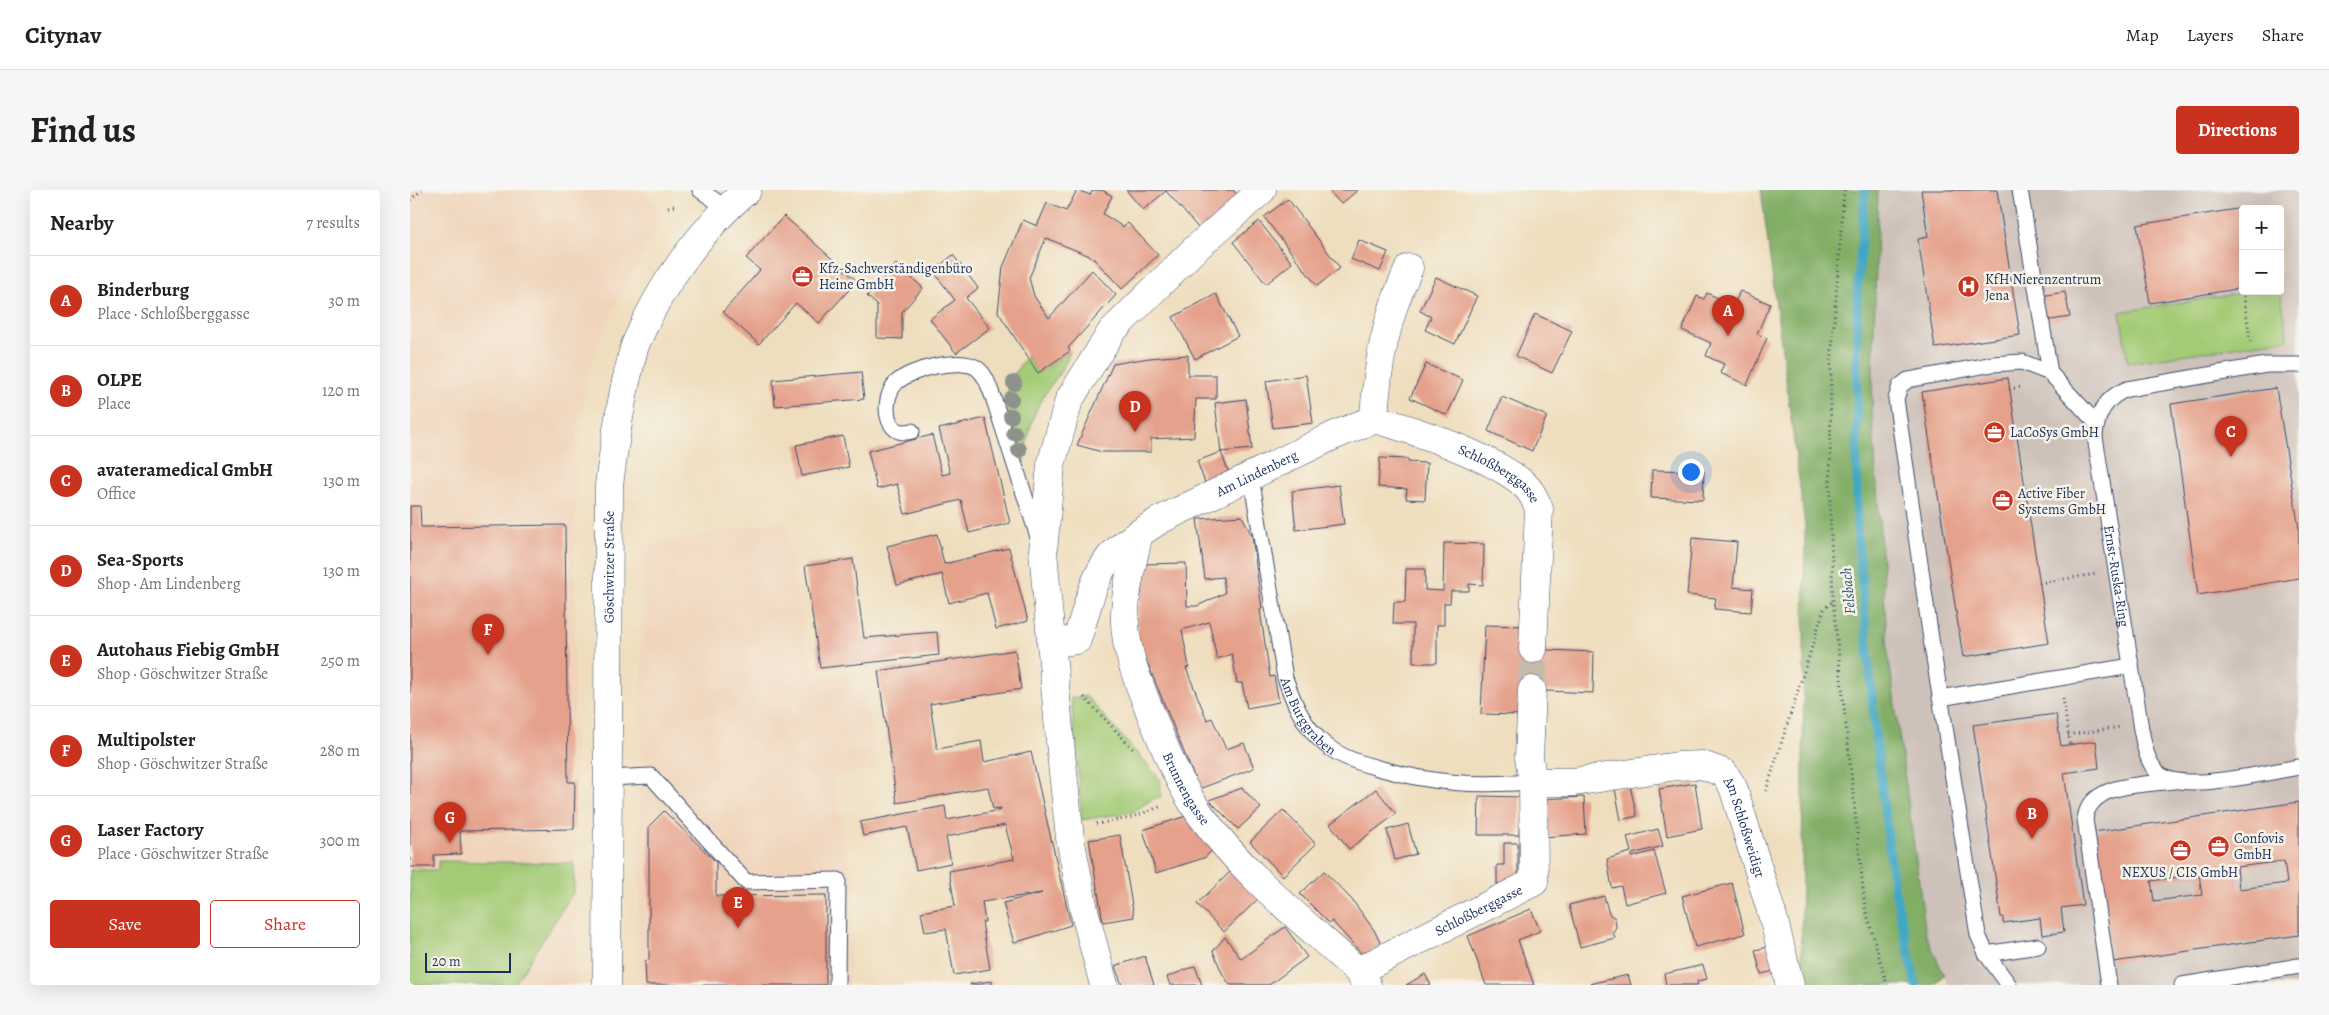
<!DOCTYPE html>
<html lang="en">
<head>
<meta charset="utf-8">
<style>
  :root { --surface:#fff; --page:#f6f6f6; --text:#202124; --muted:#757577; --line:#e0e0e0; --accent:#c8321e }
  body { margin:0; font-family:Alegreya,serif; background:var(--page); color:var(--text) }
  .controls { position:absolute; right:15px; top:15px; display:grid; overflow:hidden; border-radius:5px; box-shadow:0 5px 20px #0002 }
  .controls button { width:45px; height:45px; display:grid; place-items:center; padding:0; border:0; border-bottom:1px solid var(--line); background:var(--surface); color:var(--text); font:25px sans-serif }
  .scale { position:absolute; left:15px; bottom:12px; width:86px; box-sizing:border-box; padding-left:5px; border:2px solid #1b2f5e; border-top:0; font-size:14px; line-height:18px; white-space:nowrap; color:#1b2f5e; -webkit-text-stroke:4px #f7f3e8; paint-order:stroke }
  .you { position:absolute; left:1280px; top:281px; width:18px; height:18px; margin:-12px; border:4px solid #fff; border-radius:50%; background:#1a73e8; box-shadow:0 0 0 8px #1a73e833 }
  .badge { display:grid; place-items:center; width:32px; height:32px; border-radius:50%; background:var(--accent); color:#fff; font-size:16px; font-weight:700 }
  .pin { position:absolute; translate:-50% -41px; filter:drop-shadow(0 1px 2px #0008) }
  .pin::after { content:''; position:absolute; top:26px; width:18px; height:15px; background:inherit; clip-path:polygon(0 0,100% 0,50% 100%) }
  .list { margin:0; padding:0; list-style:none }
  h2 { display:flex; justify-content:space-between; align-items:center; height:65px; margin:0; padding:0 20px; font-size:21px }
  h2 small { font-size:16px; font-weight:400; color:var(--muted) }
  .list li { display:grid; grid-template-columns:32px 1fr auto; gap:15px; align-items:center; box-sizing:border-box; height:90px; padding:0 20px; border-top:1px solid var(--line) }
  .list b { display:block; font-size:19px; white-space:nowrap }
  .list p { margin:0; font-size:16px; white-space:nowrap; color:var(--muted) }
  .list em { font-size:16px; font-style:normal; color:var(--muted) }
  .actions { display:flex; gap:10px; padding:15px 20px }
  .actions a { flex:1; padding:11px 0; border:1px solid var(--accent); border-radius:5px; text-align:center; font-size:18px; color:var(--accent) }
  .actions .main { background:var(--accent); color:#fff }
  .map { position:relative; flex:none; width:1889px; height:795px; overflow:hidden; border-radius:5px }
  header { display:flex; align-items:center; gap:30px; box-sizing:border-box; height:70px; padding:0 25px; background:var(--surface); border-bottom:1px solid var(--line) }
  header strong { font-size:24px }
  nav { display:flex; gap:28px; margin-inline-start:auto; font-size:18px }
  .intro { display:flex; align-items:center; justify-content:space-between; box-sizing:border-box; height:120px; padding:0 30px }
  h1 { margin:0; font-size:35px }
  .button { padding:12px 22px; border-radius:5px; background:var(--accent); color:#fff; font-size:18px; font-weight:700 }
  main { display:flex; gap:30px; padding:0 30px }
  aside { flex:1; background:var(--surface); border-radius:5px; box-shadow:0 5px 20px #0002 }
  .map>svg:first-child { display:block }
  .built { fill:#f0d5bc }
  .industrial { fill:#cec1b9; fill-rule:evenodd }
  .green { fill:#a3ca75; stroke:#5f7c6a }
  .forest { fill:#82ae66; stroke:#4e6e62 }
  .lines { fill:none; stroke-linecap:round; stroke-linejoin:round }
  .stream { stroke:#43a7c3; stroke-width:9 }
  .building { fill:#e5a18b; fill-rule:evenodd }
  .minor-tunnel { stroke:#c5bbab; stroke-width:28; stroke-dasharray:28 14; stroke-linecap:butt }
  .service-casing { stroke:#3b496c; stroke-width:17 }
  .minor-casing { stroke:#3b496c; stroke-width:29 }
  .secondary-casing { stroke:#3b496c; stroke-width:29 }
  .path { stroke:#3b496c; stroke-width:3; stroke-dasharray:1 4; stroke-linecap:butt }
  .service { stroke:#fff; stroke-width:15 }
  .minor { stroke:#fff; stroke-width:28 }
  .secondary { stroke:#fff; stroke-width:28 }
  .tree { fill:#8d938c }
  .labels { text-anchor:middle; stroke-width:5; stroke-linejoin:round; paint-order:stroke }
  .poi-label { font-size:14px; fill:#1b2f5e; stroke:#f7f3e8; text-anchor:start }
  .street-label { font-size:14px; fill:#1b2f5e; stroke:#f7f3e8 }
  .water-label { font-size:15px; font-style:italic; fill:#295981; stroke:#f7f3e8 }
</style>
</head>
<body>
<header>
<strong>Citynav</strong>
<nav><a>Map</a><a>Layers</a><a>Share</a></nav>
</header>
<div class="intro"><h1>Find us</h1><a class="button">Directions</a></div>
<main>
<aside>
<h2>Nearby<small>7 results</small></h2>
<ul class="list">
<li><span class="badge">A</span><div><b>Binderburg</b><p>Place · Schloßberggasse</p></div><em>30 m</em></li>
<li><span class="badge">B</span><div><b>OLPE</b><p>Place</p></div><em>120 m</em></li>
<li><span class="badge">C</span><div><b>avateramedical GmbH</b><p>Office</p></div><em>130 m</em></li>
<li><span class="badge">D</span><div><b>Sea-Sports</b><p>Shop · Am Lindenberg</p></div><em>130 m</em></li>
<li><span class="badge">E</span><div><b>Autohaus Fiebig GmbH</b><p>Shop · Göschwitzer Straße</p></div><em>250 m</em></li>
<li><span class="badge">F</span><div><b>Multipolster</b><p>Shop · Göschwitzer Straße</p></div><em>280 m</em></li>
<li><span class="badge">G</span><div><b>Laser Factory</b><p>Place · Göschwitzer Straße</p></div><em>300 m</em></li>
</ul>
<div class="actions"><a class="main">Save</a><a>Share</a></div>
</aside>
<div class="map">
<svg width="1889" height="795" viewBox="0 0 1889 795">
  <rect width="100%" height="100%" fill="#f7f3e8"/>
  <filter id="ink" filterUnits="userSpaceOnUse"><feTurbulence type="fractalNoise" baseFrequency=".02" numOctaves="2"/><feDisplacementMap in="SourceGraphic" scale="10" xChannelSelector="R" yChannelSelector="G"/><feConvolveMatrix kernelMatrix="1 2 1 2 8 2 1 2 1" color-interpolation-filters="sRGB"/></filter>
  <filter id="wash" filterUnits="userSpaceOnUse"><feTurbulence type="fractalNoise" baseFrequency=".0096" numOctaves="4" result="noise"/><feDisplacementMap in="SourceGraphic" scale="20" xChannelSelector="R" yChannelSelector="G"/><feGaussianBlur stdDeviation="1.12" result="paint"/><feColorMatrix in="noise" values="0 0 0 0 0 0 0 0 0 0 0 0 0 0 0 0 0 1.4 0 .05"/><feComposite in="paint" operator="in"/></filter>
  <g filter="url(#wash)">
    <rect width="100%" height="100%" fill="#efdebe"/>
    <!-- built -->
    <g class="built">
      <path d="M0,0h231l4,1 15,19 -6,24 -35,63 -22,48 -15,59 -11,63h7l-3,60v458h-165z"/>
      <path d="M375,330l27,159 49,-8 16,97 -45,9 22,109 -6,99h-210l5,-438z"/>
    </g>
    <!-- industrial -->
    <path class="industrial" d="M1468,0h421v795h-351l-22,-50 -38,-283 -16,-240zM1833,19h37v82h-37z"/>
    <!-- green -->
    <g class="green">
      <path d="M1870,98l8,51 -160,24 -8,-51 134,-21h26z"/>
      <path d="M660,161c-4,19 -21,34 -30,51 -10,19 -14,43 -17,65 -16,-44 -29,-71 4,-111l11,17z"/>
      <path d="M676,506l73,82 3,18 -11,4 -18,12 -51,8 -11,-122z"/>
      <path d="M28,671l136,2v28l-60,94h-104v-115h28z"/>
    </g>
    <!-- forest -->
    <path class="forest" d="M1351,0h117l-6,222 16,240 38,283 18,40 -9,10h-134l4,-459z"/>
    <g class="lines">
      <!-- stream -->
      <path class="stream" d="M1455,0l-8,106v233l18,203 19,155 22,98"/>
    </g>
    <g id="blocks">
      <!-- building -->
      <g class="building">
        <path d="M667,0l13,5 3,-5h9l10,6 -9,18 20,13 5,-4 30,32 -36,34 -30,-32 -46,-19 -17,40 5,18 15,22 43,-48 24,25 -48,53 2,3 -32,22 -40,-61 5,-45 20,-47 14,6 10,-23 19,8z"/>
        <path d="M716,0h107l7,8 -39,33 -35,-40 -23,19z"/>
        <path d="M918,0h30l-17,14z"/>
        <path d="M1511,0h76l23,145 -85,13 -17,-109 10,-2z"/>
        <path d="M878,9l52,69 -23,18 -53,-69z"/>
        <path d="M1833,18v80l-93,15 -13,-78z"/>
        <path d="M374,26l73,65 -38,42 -23,-20 -37,41 -36,-32 37,-42 -14,-12z"/>
        <path d="M849,31l33,42 -26,21 -33,-42z"/>
        <path d="M949,50l29,12 -8,19 -29,-12z"/>
        <path d="M543,65l25,33 -12,10 24,30 -34,25 -26,-34 25,-19 -22,-29z"/>
        <path d="M486,74l27,24 -21,24v27l-25,-1v-33l-10,-9z"/>
        <path d="M1026,87l41,19 -22,48 -30,-14 6,-13 -11,-6z"/>
        <path d="M1330,101l30,13 -13,30 10,4 -20,47 -27,-12 4,-9 -18,-8 5,-13 -29,-13 15,-34 7,3 3,-6 27,12z"/>
        <path d="M1655,102l5,25 -25,4 -4,-25z"/>
        <path d="M806,104l22,42 -43,23 -22,-42z"/>
        <path d="M1125,124l37,17 -20,42 -36,-17z"/>
        <path d="M778,165v20h28v24h-20l-2,38 -43,2v13h-49l-25,-7 36,-81 36,-6z"/>
        <path d="M1016,174l37,16 -16,35 -37,-17z"/>
        <path d="M451,182l3,27 -89,7 -2,-26z"/>
        <path d="M896,185l7,48 -40,5 -7,-47z"/>
        <path d="M1598,188l41,265 -86,14 -41,-265z"/>
        <path d="M1866,198l23,141v49l-101,17 -27,-191z"/>
        <path d="M1092,207l45,19 -15,35 -44,-20z"/>
        <path d="M836,209l6,50 -31,3 10,27 -24,9 -10,-27 24,-9 -6,-49z"/>
        <path d="M575,228l25,105 -41,10 -8,-33 -56,14 -8,-30 -20,5 -9,-38 64,-16 10,40 8,-2 -11,-44z"/>
        <path d="M433,246l6,31 -47,9 -6,-31z"/>
        <path d="M970,268l28,1v3l19,1 -2,37 -19,-1 1,-10 -29,-2z"/>
        <path d="M1242,280l52,1 -1,29 -52,-2z"/>
        <path d="M929,295l5,39 -48,6 -4,-39z"/>
        <path d="M0,316h10l1,21 144,-2 3,257h7l-1,47 -114,2 1,23 -27,1v12h-24z"/>
        <path d="M832,326l10,20 10,73 -2,1 10,67 4,-1 5,26 -32,6 -5,-25h-5l-5,-29 -15,5 -8,-37 -27,8 7,37 -3,1 21,52 5,-2 14,31 18,-6 10,25 -55,21 -61,-149v-26l7,-50 41,-1 1,43h10l28,-13 -2,-16 -18,2 -8,-60z"/>
        <path d="M527,344l7,30 65,-16 19,73 -32,8 -9,-36 -38,10 -7,-29 -45,11 -10,-39z"/>
        <path d="M1282,348l45,4 -4,45 20,2 -2,23 -37,-3 2,-11 -29,-3z"/>
        <path d="M1034,353l40,1 -1,41 -14,-1v7h-18l-1,12h-6v22h-7v38h-24v-39h-20l1,-22h11l1,-33h19v21l18,1z"/>
        <path d="M443,369l11,79 73,-6 2,23 -119,13 -15,-102z"/>
        <path d="M1075,435l39,1v23l70,3 -1,41 -71,-3 -1,25 -40,-1z"/>
        <path d="M605,460l6,39 -91,15 7,45 44,-8 3,21 47,-10 40,173 -57,18 -11,-40 39,-10 -60,9 3,20h-3l8,47 -36,6 -8,-46 -21,3 -4,-20 34,-6 -6,-35 65,-12 -9,-34 -59,12 5,26 -35,7 -9,-43 -44,9 -3,-14 85,-16 2,14 54,-10v-2l-8,1 -5,-22 -91,16 -19,-132z"/>
        <path d="M1646,524l5,32 35,-5 3,27 -35,5 19,132 -22,3 3,24 -22,3 -2,-17 -37,5v-6h-2l-28,-192z"/>
        <path d="M1285,593l7,46 -35,7 -8,-47z"/>
        <path d="M1220,596l7,30 -16,4 -6,-31z"/>
        <path d="M832,598l19,20 -23,21 -29,-29z"/>
        <path d="M966,599l20,25 -47,35 -19,-25z"/>
        <path d="M1069,606l41,1 -1,38h-41z"/>
        <path d="M1174,607l2,37 -43,3 -2,-38z"/>
        <path d="M1889,612v133l-186,27 -19,-130zM1874,671l3,22 -48,6 -2,-22zM1789,684l3,21 -48,6 -3,-20z"/>
        <path d="M873,620l33,34 -33,32 -33,-34z"/>
        <path d="M254,621l52,51v34l110,-1v90h-180l-1,-24 4,-1v-134z"/>
        <path d="M776,626l29,32 -11,10 -48,15 -13,-43z"/>
        <path d="M998,634l8,30 -21,6 -8,-30z"/>
        <path d="M1248,639l5,17 -31,8v3l22,-6 12,42 -41,11 -4,-18 -9,2 -5,-29 24,-7 -4,-15z"/>
        <path d="M710,645l14,82 -31,5 -14,-82z"/>
        <path d="M1094,653h14v32l-14,9h-7v-19h7z"/>
        <path d="M822,680l27,28 -35,34 -27,-28z"/>
        <path d="M914,681l29,30 21,29 8,16 -18,10 -32,-35 -3,2 -29,-29z"/>
        <path d="M1322,693l13,51 -50,13 -13,-51z"/>
        <path d="M1194,706l5,18 6,4 1,9 -3,6 2,5 -35,9 -11,-42z"/>
        <path d="M1121,719l9,22 -22,9 16,45h-48l-18,-49z"/>
        <path d="M875,737l22,30 -38,28h-39l-8,-12 -9,-22 12,-14 16,22z"/>
        <path d="M1363,756l6,24 -18,4 -6,-24z"/>
        <path d="M735,766l9,29h-32l-7,-19z"/>
        <path d="M1293,775l4,14 -10,2 1,4h-32l-2,-11z"/>
        <path d="M785,776l7,19h-32l-3,-8z"/>
        <path d="M1015,784l6,11h-25z"/>
        <path d="M1218,785l3,10h-42v-1z"/>
        <path d="M582,791v4h-22v-1z"/>
      </g>
    </g>
  </g>
  <g filter="url(#ink)">
    <use href="#blocks" fill-opacity="0" stroke="#3b496c" stroke-width="1"/>
    <g class="lines">
      <!-- minor-tunnel -->
      <path class="minor-tunnel" d="M1122,500l1,-41"/>
      <defs>
        <g id="service">
          <path d="M290,0l26,18"/>
          <path d="M1610,0l30,183"/>
          <path id="s1" d="M1889,175h-33l-139,24c-21,8 -31,26 -32,48l46,292c3,15 5,31 16,43 21,23 111,0 142,-5"/>
          <path d="M502,241c-28,8 -31,-32 -16,-48 13,-14 67,-27 82,-14 9,7 12,21 16,31l44,137"/>
          <path id="s2" d="M841,287l34,201c8,22 16,43 33,60 16,17 38,24 60,30 57,16 96,18 155,14"/>
          <path d="M1530,508l191,-32"/>
          <path d="M198,588l43,-2 95,106 92,-2 -1,105"/>
          <path d="M1576,764l52,-8"/>
          <path d="M1599,795l-22,-30 -9,-20 -47,-296 -35,-240 4,-13 8,-6 85,-16 29,-2 28,11 47,51"/>
          <path d="M1699,795l-24,-166c5,-37 59,-34 89,-38"/>
          <path d="M1772,795l117,-19"/>
        </g>
        <g id="minor">
          <path id="s3" d="M964,229c41,11 112,36 146,62 10,7 15,17 19,28l-6,140"/>
          <path id="s4" d="M729,343c-6,28 -15,60 -14,89 1,32 14,61 25,90 15,36 28,71 50,102 43,60 104,108 158,157l9,14"/>
          <path id="s5" d="M641,453l26,-3c9,-27 15,-61 33,-83 14,-15 33,-26 50,-37l173,-84 41,-17c3,-54 12,-102 35,-151"/>
          <path id="s6" d="M1123,592h41l103,-16 25,-1 22,8 9,14 40,130 17,68"/>
          <path id="s7" d="M948,781l176,-89 -1,-100 -4,-24 3,-68"/>
          <path d="M694,795l-20,-75 -14,-72 -8,-75 -19,-212 8,-86 18,-65 43,-69 82,-81 68,-60"/>
        </g>
        <g id="secondary">
          <path id="s8" d="M197,795l2,-500c5,-38 10,-75 19,-112 3,-10 4,-21 8,-30 24,-58 64,-112 111,-153"/>
        </g>
      </defs>
      <!-- service casing -->
      <use href="#service" class="service-casing"/>
      <!-- minor casing -->
      <use href="#minor" class="minor-casing"/>
      <!-- secondary casing -->
      <use href="#secondary" class="secondary-casing"/>
      <!-- path -->
      <g class="path">
        <path d="M1434,0l-13,171 -1,140 3,100 32,306 22,78"/>
        <path d="M0,10l12,-10"/>
        <path d="M258,17l6,-1"/>
        <path d="M1833,101l8,54"/>
        <path d="M1599,199l12,-2"/>
        <path d="M1629,393l57,-9"/>
        <path d="M674,507l50,53"/>
        <path d="M1653,508l7,47"/>
        <path d="M1658,545l52,-8"/>
        <path d="M1356,601l58,-182 9,-8"/>
        <path d="M686,634l34,-6 32,-12"/>
      </g>
      <!-- service -->
      <use href="#service" class="service"/>
      <!-- minor -->
      <use href="#minor" class="minor"/>
      <!-- secondary -->
      <use href="#secondary" class="secondary"/>
    </g>
    <!-- trees -->
    <g class="tree">
      <circle cx="604" cy="193" r="8"/>
      <circle cx="601" cy="209" r="8"/>
      <circle cx="601" cy="226" r="8"/>
      <circle cx="604" cy="243" r="8"/>
      <circle cx="609" cy="260" r="8"/>
    </g>
  </g>
  <!-- icons -->
  <defs>
    <symbol id="office-disc" viewBox="-11 -11 22 22"><circle r="9.5" fill="#c8321e" stroke="#f7f3e8"/><path d="M-6-3h4V-5.5h4V-3h4V5H-6ZM-1-4.5V-3h2v-1.5ZM-6 0V1H6V0Z" fill="#fff"/></symbol>
    <symbol id="hospital-disc" viewBox="-11 -11 22 22"><circle r="9.5" fill="#c8321e" stroke="#f7f3e8"/><path d="M-5-5h3v3.5h4V-5h3V5h-3V1.5h-4V5h-3Z" fill="#fff"/></symbol>
  </defs>
  <g fill-rule="evenodd">
    <use href="#office-disc" x="380" y="74" width="25" height="25"/>
    <use href="#hospital-disc" x="1546" y="84" width="25" height="25"/>
    <use href="#office-disc" x="1572" y="230" width="25" height="25"/>
    <use href="#office-disc" x="1580" y="298" width="25" height="25"/>
    <use href="#office-disc" x="1796" y="644" width="25" height="25"/>
    <use href="#office-disc" x="1758" y="648" width="25" height="25"/>
  </g>
  <g class="labels">
    <!-- poi labels -->
    <g class="poi-label">
      <text x="409" y="83">Kfz-Sachverständigenbüro<tspan x="409" dy="16">Heine GmbH</tspan></text>
      <text x="1575" y="94">KfH Nierenzentrum<tspan x="1575" dy="16">Jena</tspan></text>
      <text x="1600" y="247">LaCoSys GmbH</text>
      <text x="1608" y="308">Active Fiber<tspan x="1608" dy="16">Systems GmbH</tspan></text>
      <text x="1824" y="653">Confovis<tspan x="1824" dy="16">GmbH</tspan></text>
      <text x="1770" y="687" text-anchor="middle">NEXUS / CIS GmbH</text>
    </g>
    <!-- street labels -->
    <g class="street-label">
      <text dy="5" stroke="none"><textPath href="#s5" startOffset="286">Am Lindenberg</textPath></text>
      <text dy="5" stroke="none"><textPath href="#s3" startOffset="138">Schloßberggasse</textPath></text>
      <text dy="5" stroke="none"><textPath href="#s8" startOffset="418">Göschwitzer Straße</textPath></text>
      <text dy="5" stroke="none"><textPath href="#s1" startOffset="376">Ernst-Ruska-Ring</textPath></text>
      <text dy="5" stroke="none"><textPath href="#s2" startOffset="249">Am Burggraben</textPath></text>
      <text dy="5" stroke="none"><textPath href="#s4" startOffset="269">Brunnengasse</textPath></text>
      <text dy="5" stroke="none"><textPath href="#s6" startOffset="252">Am Schloßweidigt</textPath></text>
      <text dy="5" stroke="none"><textPath href="#s7" startOffset="135">Schloßberggasse</textPath></text>
    </g>
    <!-- water labels -->
    <g class="water-label">
      <text transform="translate(1438 401) rotate(-95)" y="5">Felsbach</text>
    </g>
  </g>
</svg>
<div class="controls">
<button>+</button>
<button>−</button>
</div>
<div class="scale">20 m</div>
<div class="you"></div>
<div class="pin badge" style="left:1318px;top:146px">A</div>
<div class="pin badge" style="left:1622px;top:649px">B</div>
<div class="pin badge" style="left:1821px;top:267px">C</div>
<div class="pin badge" style="left:725px;top:242px">D</div>
<div class="pin badge" style="left:328px;top:738px">E</div>
<div class="pin badge" style="left:78px;top:465px">F</div>
<div class="pin badge" style="left:40px;top:653px">G</div>
</div>
</main>
</body>
</html>
